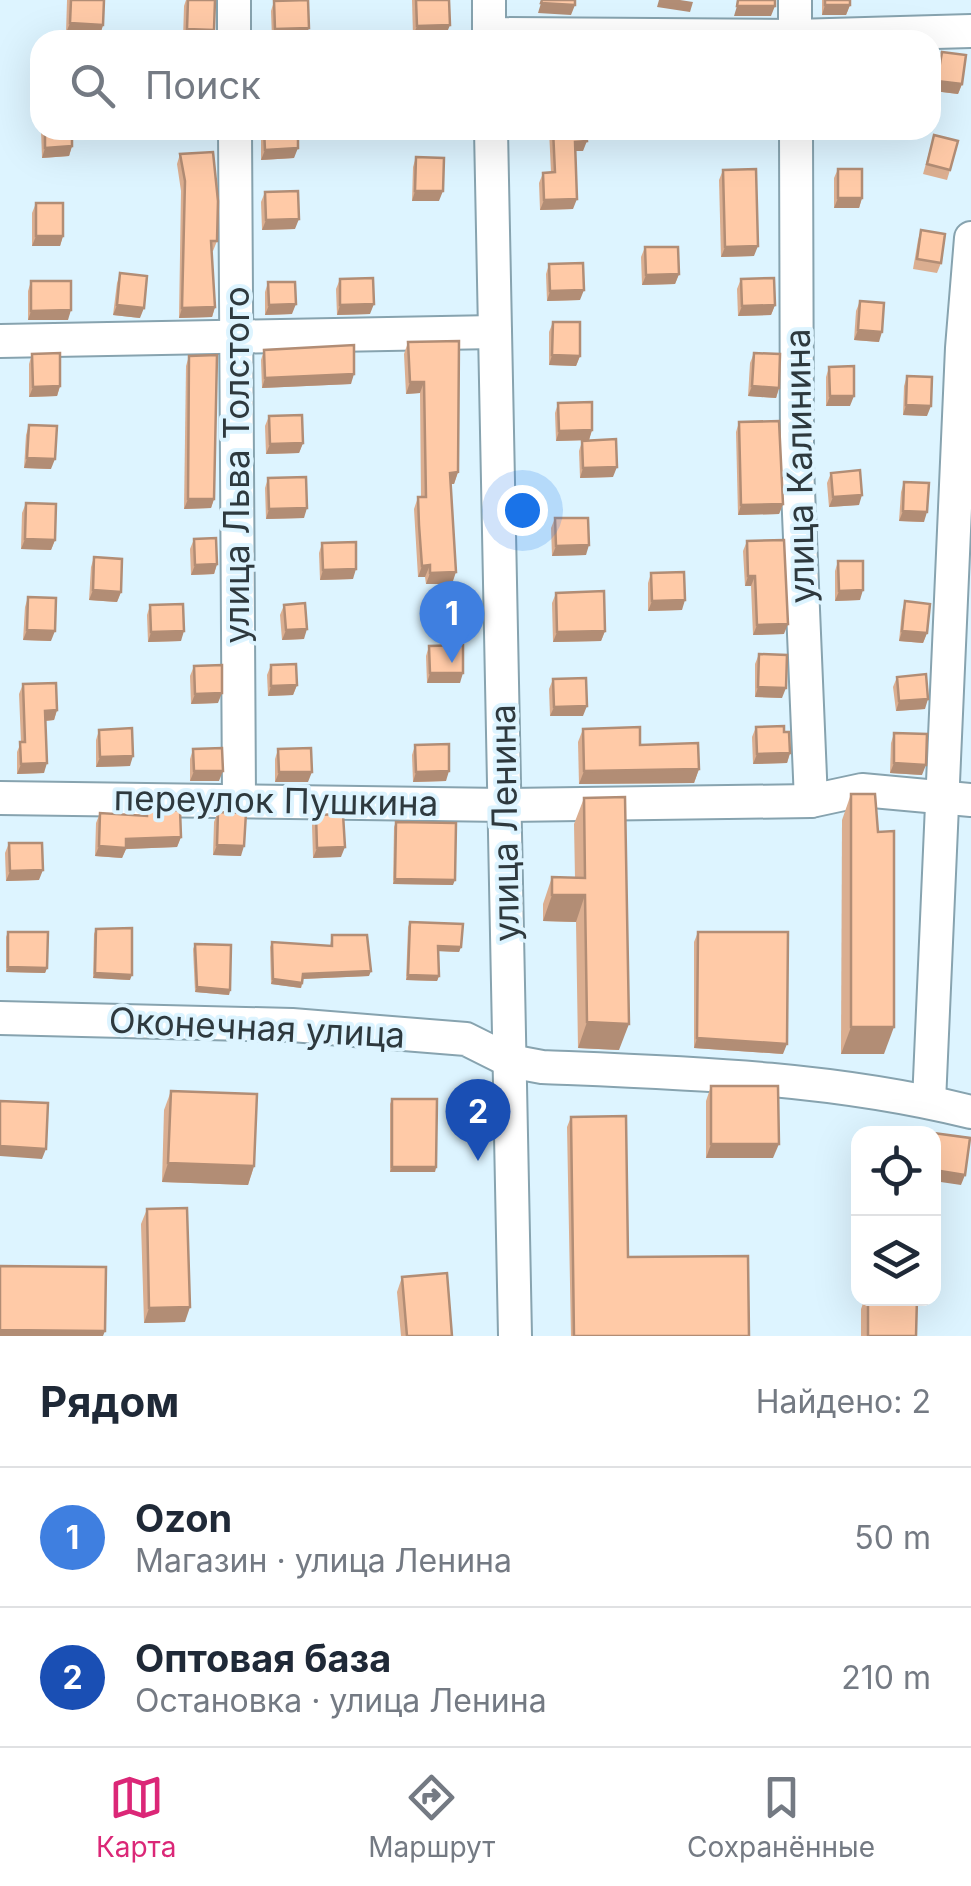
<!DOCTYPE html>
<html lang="ru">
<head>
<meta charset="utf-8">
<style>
  :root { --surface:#fff; --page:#f6f6f7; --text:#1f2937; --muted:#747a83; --line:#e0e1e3; --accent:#db2777 }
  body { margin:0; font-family:Inter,sans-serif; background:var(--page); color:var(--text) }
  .controls { position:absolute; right:30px; bottom:30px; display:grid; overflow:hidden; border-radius:20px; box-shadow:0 10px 40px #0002 }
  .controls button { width:90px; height:90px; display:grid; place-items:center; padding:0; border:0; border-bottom:2px solid var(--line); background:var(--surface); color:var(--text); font:50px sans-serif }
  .you { position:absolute; left:522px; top:510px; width:35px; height:35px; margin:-25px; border:8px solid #fff; border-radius:50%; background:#1a73e8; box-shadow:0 0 0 15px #1a73e833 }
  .badge { display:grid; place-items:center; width:65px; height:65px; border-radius:50%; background:var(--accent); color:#fff; font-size:32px; font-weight:700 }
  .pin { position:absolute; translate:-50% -82px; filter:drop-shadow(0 2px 5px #0008) }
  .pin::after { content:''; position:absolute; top:52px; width:35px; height:30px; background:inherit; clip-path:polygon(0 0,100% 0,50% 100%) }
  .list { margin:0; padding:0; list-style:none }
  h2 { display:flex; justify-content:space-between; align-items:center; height:130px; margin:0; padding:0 40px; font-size:42px }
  h2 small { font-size:32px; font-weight:400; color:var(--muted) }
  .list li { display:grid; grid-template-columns:65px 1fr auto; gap:30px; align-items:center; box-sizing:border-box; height:140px; padding:0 40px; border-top:2px solid var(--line) }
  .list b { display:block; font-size:38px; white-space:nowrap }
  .list p { margin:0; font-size:32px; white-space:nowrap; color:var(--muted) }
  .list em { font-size:32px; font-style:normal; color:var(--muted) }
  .icon { flex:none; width:55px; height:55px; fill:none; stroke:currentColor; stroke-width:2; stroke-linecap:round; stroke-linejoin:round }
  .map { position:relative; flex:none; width:971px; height:1336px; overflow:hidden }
  .search { position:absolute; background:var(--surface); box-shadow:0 10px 40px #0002; left:30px; right:30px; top:30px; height:110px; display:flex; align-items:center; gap:25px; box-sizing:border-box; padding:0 35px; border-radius:30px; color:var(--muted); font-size:38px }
  .sheet { height:410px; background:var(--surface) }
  nav { display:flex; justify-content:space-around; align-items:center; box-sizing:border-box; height:140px; border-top:2px solid var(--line); background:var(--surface); font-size:28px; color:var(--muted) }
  nav a { display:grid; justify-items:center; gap:5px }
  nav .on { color:var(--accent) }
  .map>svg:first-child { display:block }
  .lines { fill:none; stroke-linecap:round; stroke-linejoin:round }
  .minor-casing { stroke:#87a3af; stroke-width:36 }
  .minor { stroke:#fff; stroke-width:32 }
  .wall { fill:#dbae90 }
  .shaded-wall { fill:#b28d75 }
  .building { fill:#ffcaa7; stroke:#b28d75; stroke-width:2.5 }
  .labels { text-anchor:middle; stroke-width:8; stroke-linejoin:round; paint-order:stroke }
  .street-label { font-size:35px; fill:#2e393e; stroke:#ddf4ff }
</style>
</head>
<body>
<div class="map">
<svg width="971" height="1336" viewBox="0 0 971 1336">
  <rect width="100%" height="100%" fill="#ddf4ff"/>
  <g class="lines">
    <defs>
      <g id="minor">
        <path d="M234,0v40"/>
        <path d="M489,0v40"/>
        <path d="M795,0v40"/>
        <path d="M489,34l306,2 176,-5"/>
        <path d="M235,130l4,669"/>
        <path d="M491,130l24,1206"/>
        <path d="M796,130l1,336 14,335"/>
        <path d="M0,341l495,-9"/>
        <path d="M0,798l504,7 307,-4 51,-11 109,10"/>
        <path d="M0,1018l292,7 174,14 44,22 32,6c144,6 288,10 429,45"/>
        <path d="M929,1102l33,-754 9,-110"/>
      </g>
    </defs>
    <!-- minor casing -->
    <use href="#minor" class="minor-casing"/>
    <!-- minor -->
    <use href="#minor" class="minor"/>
  </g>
  <!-- wall -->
  <g class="wall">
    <path d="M67,0h37l-1,25 -3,10 -34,-2z"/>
    <path d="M186,0h29l-5,40 -27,-1 1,-33z"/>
    <path d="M412,0h37l-3,35 -33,1z"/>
    <path d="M822,0h28v5l-4,10h-24z"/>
    <path d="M274,1l31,37 -33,1 -1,-28z"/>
    <path d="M942,52l20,32 -4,10 -24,-3 4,-29z"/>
    <path d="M40,54v37h-1l-1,-33z"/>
    <path d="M41,130h31v16l-3,10 -27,2z"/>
    <path d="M261,130h37l-4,28 -33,2z"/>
    <path d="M549,130h37l-3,21h-7l-3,58 -33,1 -1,-27 4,-10 8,-1z"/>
    <path d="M934,135l16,35 -3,10 -24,-6z"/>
    <path d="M180,154l37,87 -4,10h-1l3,56 -3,10 -33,1 2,-127 -4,-27z"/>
    <path d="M416,157l23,44h-27l1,-34z"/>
    <path d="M838,169l24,29 -3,10h-25v-30z"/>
    <path d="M723,170l31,86 -33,1 -2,-77z"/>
    <path d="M265,192l30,37 -33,1 -1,-28z"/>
    <path d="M36,203l27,33 -3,10h-28v-33z"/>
    <path d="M921,230l20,33 -4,10 -24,-4 5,-29z"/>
    <path d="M645,247l34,27 -4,10 -33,1 -1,-28z"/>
    <path d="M549,264l31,36 -33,1 -1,-27z"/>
    <path d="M120,273l20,45 -27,-3 4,-32z"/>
    <path d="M340,279l30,35 -33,1 -1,-26z"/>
    <path d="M741,279l34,26 -4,10 -33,1 -1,-27z"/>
    <path d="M31,281l37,39h-40v-29z"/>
    <path d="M268,282l24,32 -27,1v-23z"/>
    <path d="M860,301l19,41 -25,-2 2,-29z"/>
    <path d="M553,322l27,34 -4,10 -27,-1v-33z"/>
    <path d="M408,342l50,130 -4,12h-3l1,100h-26l-1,-7h-7l-4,-68 4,-12h3l-1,-104 -14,1 -2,-40z"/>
    <path d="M264,350l87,34 -89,4 -1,-28z"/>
    <path d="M754,353l25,35 -3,10 -28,-2 2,-33z"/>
    <path d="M32,354l28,32 -3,10 -28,1v-33z"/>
    <path d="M189,356l25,143 -3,9 -27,1 2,-143z"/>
    <path d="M829,367l21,39h-24v-29z"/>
    <path d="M907,376l20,40 -24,-1 1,-29z"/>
    <path d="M558,403l34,27 -3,10 -33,1 -1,-28z"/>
    <path d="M269,416l34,27 -4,10 -33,1 -1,-28z"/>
    <path d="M739,422l44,82 -4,10 -41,1 -2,-83z"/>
    <path d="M29,425l22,44 -27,-1 2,-33z"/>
    <path d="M582,441l31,36 -33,1 -1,-27z"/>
    <path d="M831,473l28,32 -30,2 -2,-24z"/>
    <path d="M268,478l36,40 -38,1 -1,-31z"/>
    <path d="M904,482l20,40 -25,-1 2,-29z"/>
    <path d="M26,503l29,37 -4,10 -30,-1 1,-36z"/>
    <path d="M555,518l31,37 -34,1 -1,-28z"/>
    <path d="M194,539l23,25 -3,10 -23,1 -1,-26z"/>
    <path d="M747,541l37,93 -31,1 -2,-49h-6l-2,-35z"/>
    <path d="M322,543l31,36 -33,1 -1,-27z"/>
    <path d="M94,557l27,35 -4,10 -28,-2 2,-33z"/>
    <path d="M838,561l22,39 -25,1v-30z"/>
    <path d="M651,573l31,37 -34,1v-28z"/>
    <path d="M556,593l49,38 -4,10 -48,1 -1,-39z"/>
    <path d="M28,597l23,44 -28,-1 2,-33z"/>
    <path d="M905,601l22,32 -4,10 -24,-2 3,-30z"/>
    <path d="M150,605l31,36 -33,1 -1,-27z"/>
    <path d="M284,605l20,34 -22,1 -2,-25z"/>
    <path d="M429,646l31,37h-33l-1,-27z"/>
    <path d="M759,654l23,44 -27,-1v-33z"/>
    <path d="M271,665l26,20 -4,10 -25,1 -1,-21z"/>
    <path d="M194,666l24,37 -27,1 -1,-28z"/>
    <path d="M897,677l28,32 -29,2 -3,-24z"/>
    <path d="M553,679l30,37h-33l-1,-27z"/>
    <path d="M23,684l34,26 -3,10 -8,1 -2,52 -27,1v-22l4,-10 -2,-48z"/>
    <path d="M756,727l34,26 -3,10 -34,1 -1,-27z"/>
    <path d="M583,729l116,40 -5,14 -115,1 -1,-42z"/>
    <path d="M99,730l31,36 -34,1v-27z"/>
    <path d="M894,733l28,42 -32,-2 1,-30z"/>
    <path d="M415,745l31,36 -33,1 -1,-27z"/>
    <path d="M193,749l26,32h-29v-22z"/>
    <path d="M278,749l30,33h-33v-23z"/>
    <path d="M851,794l33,260h-43l1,-234z"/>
    <path d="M584,798l35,252 -41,-2 -2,-126 -33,-1v-17l9,-27 23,1 -1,-54z"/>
    <path d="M147,811l34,26 -4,10 -51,2 -4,9 -27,-2 1,-33 4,-10 45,2z"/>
    <path d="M218,812l23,44 -28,-1 1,-33z"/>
    <path d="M316,815l25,42 -28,1 -1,-33z"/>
    <path d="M396,822l57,63 -60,-1 1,-57z"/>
    <path d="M9,843l30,37 -33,1 -1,-28z"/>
    <path d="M410,922l51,25 -2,5 -21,-1 1,25 -2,5 -31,-1 2,-53z"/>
    <path d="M96,929l34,51 -37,-2 1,-44z"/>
    <path d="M8,932l39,36 -2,5 -39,-1v-35z"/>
    <path d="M698,932l85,122 -89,-6v-106z"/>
    <path d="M332,935l37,41 -66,3 -2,9 -30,-4 -1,-37 2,-5 58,4z"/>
    <path d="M195,944l35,46 -1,5 -34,-3 -2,-43z"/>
    <path d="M711,1086l62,72h-67v-57z"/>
    <path d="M171,1091l83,75 -6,19 -86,-3 2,-72z"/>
    <path d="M392,1099l44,68 -1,5h-45v-68z"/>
    <path d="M571,1117l57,140 121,79h-178l-4,-209z"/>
    <path d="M147,1209l38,113 -41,1 -3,-99z"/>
    <path d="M402,1277l50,59h-51l-4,-44z"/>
    <path d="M865,1298h52l-1,38h-55v-27z"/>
  </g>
  <!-- shaded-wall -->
  <g class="shaded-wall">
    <path d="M659,0h21l13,2 -3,10 -33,-5z"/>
    <path d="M541,3l34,2 -4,10 -33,-2z"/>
    <path d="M825,5h25l-4,10h-24z"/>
    <path d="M737,6h38l-4,10h-37z"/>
    <path d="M70,23l33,2 -3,10 -34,-2z"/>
    <path d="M450,25l-4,10 -33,1 4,-10z"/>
    <path d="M309,28l-4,10 -33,1 3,-10z"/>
    <path d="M187,29l27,1 -4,10 -27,-1z"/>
    <path d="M937,81l25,3 -4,10 -24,-3z"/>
    <path d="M587,141l-4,10h-11l3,-9z"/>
    <path d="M72,146l-3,10 -27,2 3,-10z"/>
    <path d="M298,148l-4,10 -33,2 4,-10z"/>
    <path d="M415,191h28l-4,10h-27z"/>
    <path d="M838,198h24l-3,10h-25z"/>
    <path d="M577,199l-4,10 -33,1 4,-10z"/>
    <path d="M299,219l-4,10 -33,1 4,-10z"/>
    <path d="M36,236h27l-3,10h-28z"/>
    <path d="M758,246l-4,10 -33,1 4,-10z"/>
    <path d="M679,274l-4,10 -33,1 4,-10z"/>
    <path d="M584,290l-4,10 -33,1 3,-10z"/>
    <path d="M296,304l-4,10 -27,1 4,-10z"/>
    <path d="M374,304l-4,10 -33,1 3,-10z"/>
    <path d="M117,305l27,3 -4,10 -27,-3z"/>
    <path d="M775,305l-4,10 -33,1 4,-10z"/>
    <path d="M215,307l-3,10 -33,1 3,-10z"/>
    <path d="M71,310l-3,10h-40l3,-9z"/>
    <path d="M858,330l24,2 -3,10 -25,-2z"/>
    <path d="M552,355l28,1 -4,10 -27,-1z"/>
    <path d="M354,374l-3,10 -89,4 3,-10z"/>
    <path d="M410,382h14l-4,11 -14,1z"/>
    <path d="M60,386l-3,10 -28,1 4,-10z"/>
    <path d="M752,386l27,2 -3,10 -28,-2z"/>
    <path d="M830,396h24l-4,10h-24z"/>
    <path d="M906,405l25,1 -4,10 -24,-1z"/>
    <path d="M592,430l-3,10 -33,1 3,-10z"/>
    <path d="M303,443l-4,10 -33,1 4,-10z"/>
    <path d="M27,458l28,1 -4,10 -27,-1z"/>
    <path d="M617,467l-4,10 -33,1 3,-10z"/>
    <path d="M458,472l-4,12h-8l4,-11z"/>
    <path d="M862,495l-3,10 -30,2 4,-10z"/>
    <path d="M188,499h26l-3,9 -27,1z"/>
    <path d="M783,504l-4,10 -41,1 3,-10z"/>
    <path d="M307,508l-3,10 -38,1 3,-10z"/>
    <path d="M903,511l24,1 -3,10 -25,-1z"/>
    <path d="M25,539l30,1 -4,10 -30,-1z"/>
    <path d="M589,545l-3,10 -34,1 4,-10z"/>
    <path d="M217,564l-3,10 -23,1 4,-10z"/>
    <path d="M430,565l-5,12h-7l4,-11z"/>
    <path d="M356,569l-3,10 -33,1 3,-10z"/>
    <path d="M456,572l-4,12h-26l4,-11z"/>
    <path d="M748,576h7l-4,10h-6z"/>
    <path d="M93,590l28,2 -4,10 -28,-2z"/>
    <path d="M863,590l-3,10 -25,1 4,-10z"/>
    <path d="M685,600l-3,10 -34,1 4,-10z"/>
    <path d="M788,624l-4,10 -31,1 4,-10z"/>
    <path d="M307,629l-3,10 -22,1 4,-10z"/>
    <path d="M27,630l28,1 -4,10 -28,-1z"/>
    <path d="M184,631l-3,10 -33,1 3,-10z"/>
    <path d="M605,631l-4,10 -48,1 4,-10z"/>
    <path d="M902,631l25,2 -4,10 -24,-2z"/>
    <path d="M430,673h33l-3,10h-33z"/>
    <path d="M297,685l-4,10 -25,1 3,-10z"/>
    <path d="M758,687l28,1 -4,10 -27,-1z"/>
    <path d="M222,693l-4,10 -27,1 4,-10z"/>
    <path d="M928,699l-3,10 -29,2 3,-10z"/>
    <path d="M587,706l-4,10h-33l4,-9z"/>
    <path d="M57,710l-3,10 -12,1 3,-10z"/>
    <path d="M790,753l-3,10 -34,1 4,-10z"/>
    <path d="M133,756l-3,10 -34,1 4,-10z"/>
    <path d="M47,763l-3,10 -27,1 4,-10z"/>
    <path d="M894,763l32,2 -4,10 -32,-2z"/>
    <path d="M699,769l-5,14 -115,1 5,-13z"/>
    <path d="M194,771h29l-4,10h-29z"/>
    <path d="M449,771l-3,10 -33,1 3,-10z"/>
    <path d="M279,772h33l-4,10h-33z"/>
    <path d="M181,837l-4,10 -51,2 -4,9 -27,-2 4,-10 27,-7z"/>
    <path d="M217,845l27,1 -3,10 -28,-1z"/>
    <path d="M345,847l-4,10 -28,1 4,-10z"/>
    <path d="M43,870l-4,10 -33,1 4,-10z"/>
    <path d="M395,879l60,1 -2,5 -60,-1z"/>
    <path d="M552,895h33l-9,27 -33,-1z"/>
    <path d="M438,946l23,1 -2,5 -23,-1z"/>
    <path d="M8,967l39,1 -2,5 -39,-1z"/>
    <path d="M371,971l-2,5 -68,3 2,-5z"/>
    <path d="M95,973l37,2 -2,5 -37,-2z"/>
    <path d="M408,975l31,1 -2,5 -31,-1z"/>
    <path d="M273,979l29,4 -1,5 -30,-4z"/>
    <path d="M197,987l33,3 -1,5 -34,-3z"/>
    <path d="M587,1022l42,2 -10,26 -41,-2z"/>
    <path d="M851,1027h43l-10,27h-43z"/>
    <path d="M697,1038l90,6 -4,10 -89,-6z"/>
    <path d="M711,1144h68l-6,14h-67z"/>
    <path d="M0,1146l46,3 -4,10 -42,-3z"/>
    <path d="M168,1163l86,3 -6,19 -86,-3z"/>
    <path d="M392,1167h44l-1,5h-45z"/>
    <path d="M934,1170l31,5 -4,10 -27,-4z"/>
    <path d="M190,1307l-5,15 -41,1 5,-15z"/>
    <path d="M0,1330l105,1 -2,5h-103z"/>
  </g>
  <!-- building -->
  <g class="building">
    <path d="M71,0h33l-1,25 -33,-2z"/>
    <path d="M188,0h27l-1,30 -27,-1z"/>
    <path d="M308,0l1,28 -34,1 -1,-28z"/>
    <path d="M416,0h33l1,25 -33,1z"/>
    <path d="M542,0h33v5l-34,-2z"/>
    <path d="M738,0h37v6h-38z"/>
    <rect x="825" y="0" width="25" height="5"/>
    <path d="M942,52l24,3 -4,29 -25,-3z"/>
    <path d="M45,130h27v16l-27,2z"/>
    <path d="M264,130h34v18l-33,2z"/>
    <path d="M553,130h33l1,11 -12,1 2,57 -33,1 -1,-27 12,-1z"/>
    <path d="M934,135l24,6 -8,29 -23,-6z"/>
    <path d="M213,152l5,49 -1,40h-6l4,66 -33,1 3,-127 -5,-27z"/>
    <path d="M416,157l28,1 -1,33h-28z"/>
    <path d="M756,169l2,77 -33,1 -2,-77z"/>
    <rect x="838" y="169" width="24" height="29"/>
    <path d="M298,191l1,28 -33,1 -1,-28z"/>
    <rect x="36" y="203" width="27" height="33"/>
    <path d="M921,230l24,4 -4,29 -24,-4z"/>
    <path d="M645,247h33l1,27 -33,1z"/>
    <path d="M583,263l1,27 -34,1 -1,-27z"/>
    <path d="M120,273l27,3 -3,32 -27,-3z"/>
    <path d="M373,278l1,26 -34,1v-26z"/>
    <path d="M774,278l1,27 -33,1 -1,-27z"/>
    <path d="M31,281h40v29l-40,1z"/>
    <path d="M268,282h27l1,22 -27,1z"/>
    <path d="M860,301l24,2 -2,29 -24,-2z"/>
    <path d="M553,322h27v34l-28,-1z"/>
    <path d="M459,341l-1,131 -8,1 6,99 -26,1v-8l-8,1 -3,-41 -1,-28h8l-2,-115h-14l-2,-40z"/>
    <path d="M354,345v29l-89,4 -1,-28z"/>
    <path d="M60,353v33l-27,1 -1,-33z"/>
    <path d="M754,353l26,1 -1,34 -27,-2z"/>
    <path d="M217,355l-3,144h-26l1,-143z"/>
    <path d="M854,366v30h-24l-1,-29z"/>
    <path d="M907,376l25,1 -1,29 -25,-1z"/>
    <path d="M592,402v28l-33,1 -1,-28z"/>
    <path d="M302,415l1,28 -33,1 -1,-28z"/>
    <path d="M779,421l4,83 -42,1 -2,-83z"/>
    <path d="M29,425l28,1 -2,33 -28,-1z"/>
    <path d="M616,439l1,28 -34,1 -1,-27z"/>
    <path d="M860,470l2,25 -29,2 -2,-24z"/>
    <path d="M306,477l1,31 -38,1 -1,-31z"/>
    <path d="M904,482l25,1 -2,29 -24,-1z"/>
    <path d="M26,503l30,1 -1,36 -30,-1z"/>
    <path d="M555,518h33l1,27 -33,1z"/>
    <path d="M216,538l1,26 -22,1 -1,-26z"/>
    <path d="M784,540l4,84 -31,1 -2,-49h-7l-1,-35z"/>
    <path d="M356,542v27l-33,1 -1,-27z"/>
    <path d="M94,557l28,2 -1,33 -28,-2z"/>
    <path d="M838,561h25v29l-24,1z"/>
    <path d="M684,572l1,28 -33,1 -1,-28z"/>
    <path d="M604,591l1,40 -48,1 -1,-39z"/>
    <path d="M28,597l28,1 -1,33 -28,-1z"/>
    <path d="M905,601l25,3 -3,29 -25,-2z"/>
    <path d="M305,603l2,26 -21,1 -2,-25z"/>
    <path d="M183,604l1,27 -33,1 -1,-27z"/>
    <path d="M463,645v28h-33l-1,-27z"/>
    <path d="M759,654l28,1 -1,33 -28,-1z"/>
    <path d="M296,664l1,21 -26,1v-21z"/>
    <path d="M222,665v28l-27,1 -1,-28z"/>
    <path d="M926,674l2,25 -29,2 -2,-24z"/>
    <path d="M586,678l1,28 -33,1 -1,-28z"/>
    <path d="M56,683l1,27 -12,1 2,52 -26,1 -1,-22h5l-2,-58z"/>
    <path d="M784,726v6h5l1,21 -33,1 -1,-27z"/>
    <path d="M640,727v18l58,-2 1,26 -115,2 -1,-42z"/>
    <path d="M132,728l1,28 -33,1 -1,-27z"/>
    <path d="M894,733l33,1 -1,31 -32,-2z"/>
    <path d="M449,744v27l-33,1 -1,-27z"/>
    <path d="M222,748l1,23h-29l-1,-22z"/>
    <path d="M311,748l1,24h-33l-1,-23z"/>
    <path d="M851,794h24l3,38 16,-1v196h-43z"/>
    <path d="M625,797l4,227 -42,-2 -2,-127h-33v-18l33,1 -1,-80z"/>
    <path d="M180,810l1,27 -55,2v9l-27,-2 1,-33 47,3v-5z"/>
    <path d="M218,812l28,1 -2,33 -27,-1z"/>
    <path d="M343,814l2,33 -28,1 -1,-33z"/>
    <path d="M396,822l60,1 -1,57 -60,-1z"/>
    <path d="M9,843h33l1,27 -33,1z"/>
    <path d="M410,922l53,2 -2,23 -23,-1 1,30 -31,-1z"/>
    <path d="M132,928v47l-37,-2 1,-44z"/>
    <path d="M8,932h40l-1,36 -39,-1z"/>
    <path d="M698,932h90l-1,112 -90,-6z"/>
    <path d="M332,935h35l4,36 -68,3 -1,9 -29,-4 -1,-37 60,4z"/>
    <path d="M195,944l36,1 -1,45 -33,-3z"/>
    <path d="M711,1086h67l1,58h-68z"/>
    <path d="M171,1091l86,3 -3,72 -86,-3z"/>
    <path d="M392,1099h45l-1,68h-44z"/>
    <path d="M0,1101l48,2 -2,46 -46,-3z"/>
    <path d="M626,1116l2,141 120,-1 1,80h-175l-3,-219z"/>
    <path d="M926,1132l44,6 -5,37 -31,-5v-36z"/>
    <path d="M187,1208l3,99 -41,1 -2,-99z"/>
    <path d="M0,1266l106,1 -1,64 -105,-1z"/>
    <path d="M447,1273l5,63h-45l-5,-59z"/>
    <path d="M868,1298h49l-1,38h-48z"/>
  </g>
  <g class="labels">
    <!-- street labels -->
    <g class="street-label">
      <text transform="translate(237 465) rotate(-90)" y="12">улица Льва Толстого</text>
      <text transform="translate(800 466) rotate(-91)" y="12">улица Калинина</text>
      <text transform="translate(276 801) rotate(1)" y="12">переулок Пушкина</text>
      <text transform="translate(505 823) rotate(-91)" y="12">улица Ленина</text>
      <text transform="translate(257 1028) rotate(3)" y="12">Оконечная улица</text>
    </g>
  </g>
</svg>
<div class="controls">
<button><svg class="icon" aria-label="locate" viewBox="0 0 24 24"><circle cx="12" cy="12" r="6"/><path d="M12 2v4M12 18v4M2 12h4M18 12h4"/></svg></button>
<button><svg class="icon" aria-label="layers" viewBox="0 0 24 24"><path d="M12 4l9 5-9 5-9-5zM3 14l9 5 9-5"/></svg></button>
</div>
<div class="you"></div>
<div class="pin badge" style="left:452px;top:663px;background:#3f7fe0">1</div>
<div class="pin badge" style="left:478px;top:1161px;background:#1a4fb4">2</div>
<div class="search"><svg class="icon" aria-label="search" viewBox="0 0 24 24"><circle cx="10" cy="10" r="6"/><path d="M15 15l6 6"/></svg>Поиск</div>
</div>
<section class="sheet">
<h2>Рядом<small>Найдено: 2</small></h2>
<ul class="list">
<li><span class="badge" style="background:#3f7fe0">1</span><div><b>Ozon</b><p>Магазин · улица Ленина</p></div><em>50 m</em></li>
<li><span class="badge" style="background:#1a4fb4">2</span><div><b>Оптовая база</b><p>Остановка · улица Ленина</p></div><em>210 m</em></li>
</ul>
</section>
<nav>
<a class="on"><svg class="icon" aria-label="map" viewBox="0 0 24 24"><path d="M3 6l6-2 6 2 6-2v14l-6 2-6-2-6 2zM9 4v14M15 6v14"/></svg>Карта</a>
<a><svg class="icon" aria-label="directions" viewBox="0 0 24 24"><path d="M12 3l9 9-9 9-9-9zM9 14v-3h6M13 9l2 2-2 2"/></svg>Маршрут</a>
<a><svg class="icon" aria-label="saved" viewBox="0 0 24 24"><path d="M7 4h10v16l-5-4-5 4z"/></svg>Сохранённые</a>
</nav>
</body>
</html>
